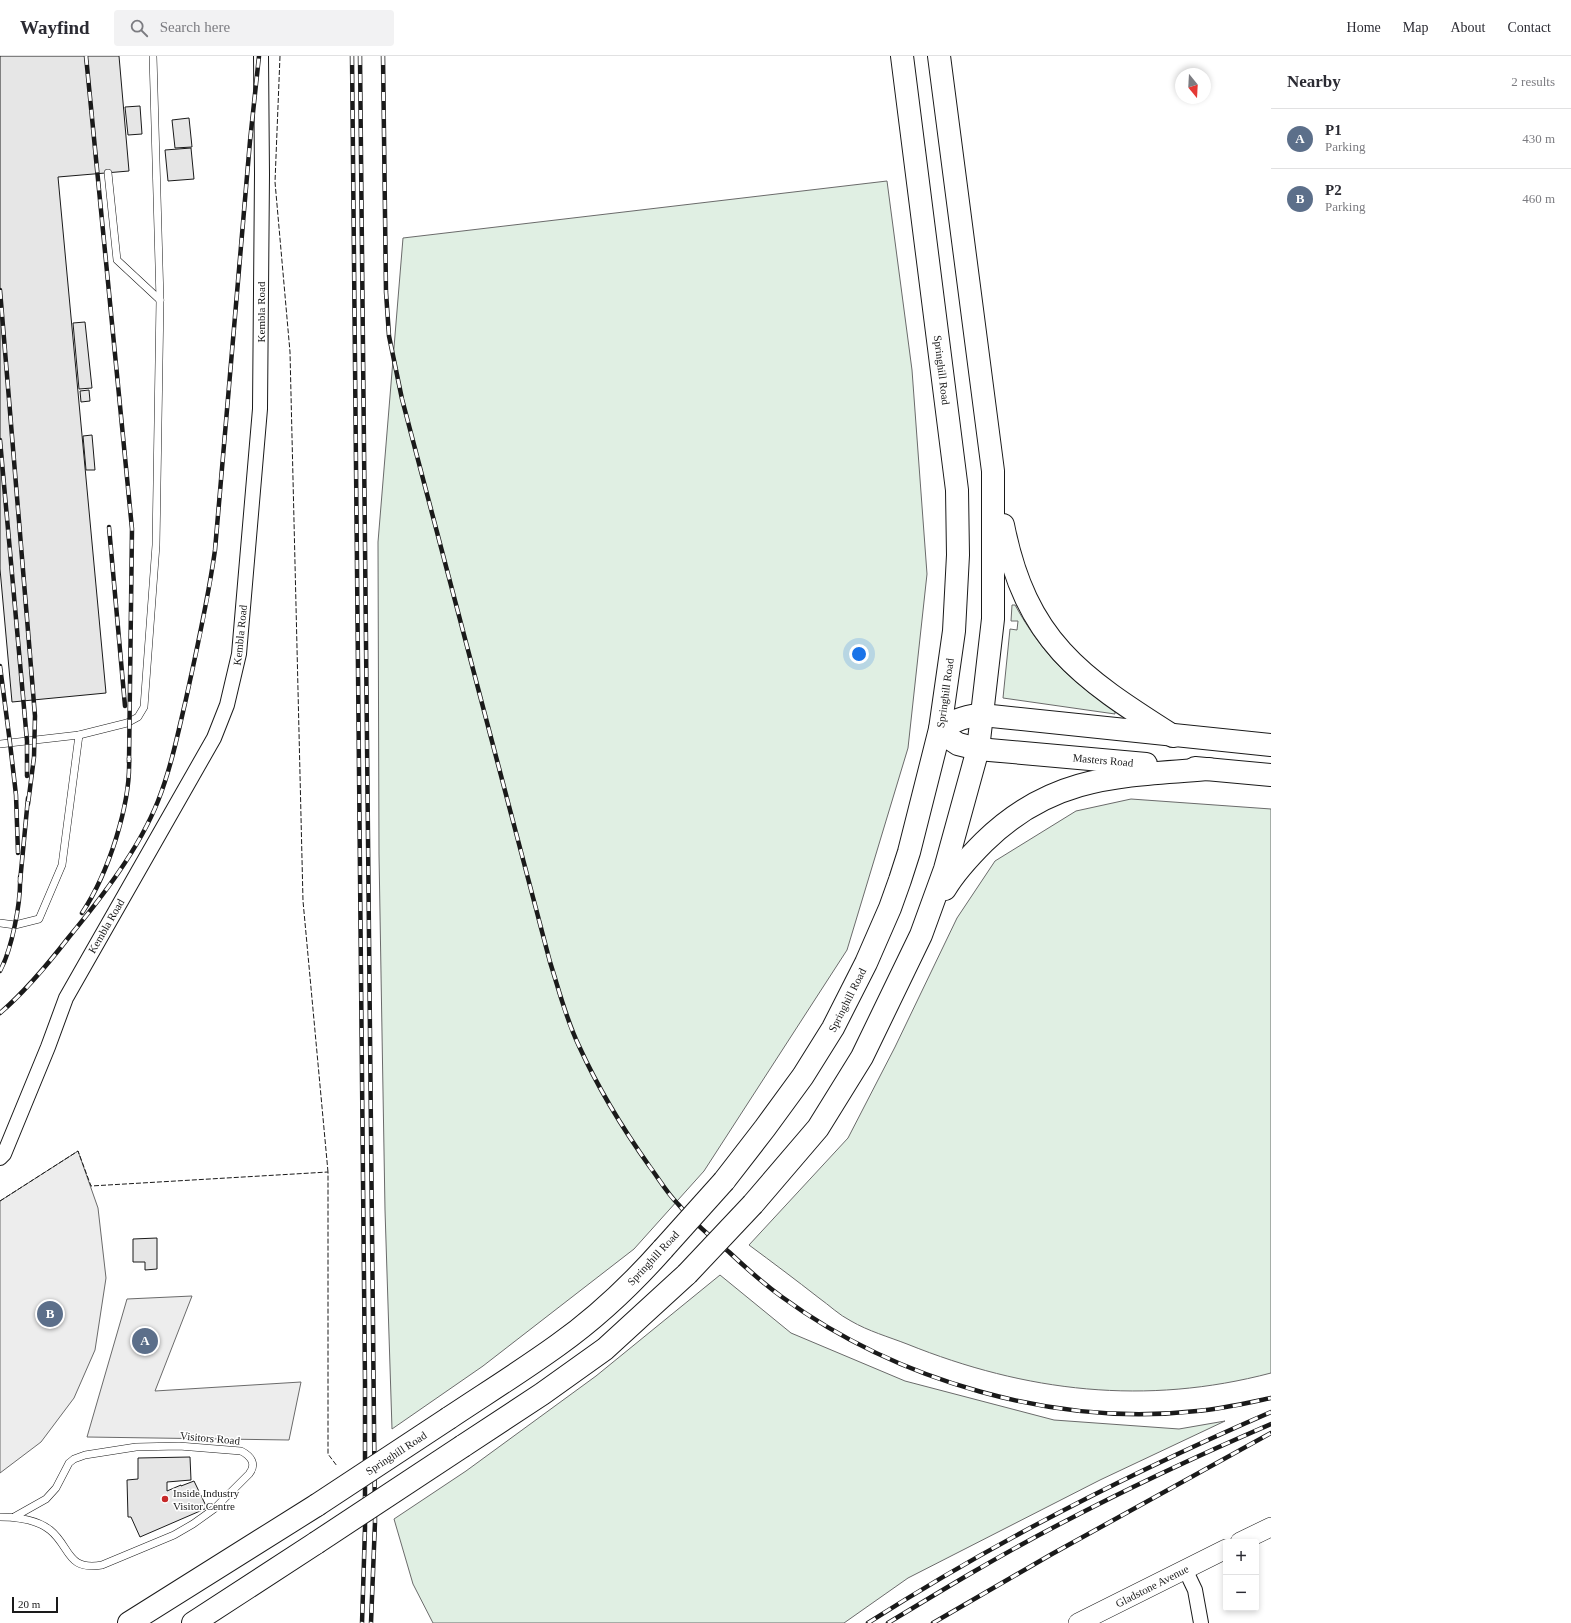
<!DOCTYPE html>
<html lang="en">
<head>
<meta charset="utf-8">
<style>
  :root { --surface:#fff; --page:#f2f2f3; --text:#2b2b33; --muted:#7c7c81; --line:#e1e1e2; --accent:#c62828 }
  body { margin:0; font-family:Georgia,serif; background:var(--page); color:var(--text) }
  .controls { position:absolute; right:12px; bottom:12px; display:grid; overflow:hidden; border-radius:4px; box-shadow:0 2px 6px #0003 }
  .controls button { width:36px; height:36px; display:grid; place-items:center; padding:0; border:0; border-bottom:1px solid var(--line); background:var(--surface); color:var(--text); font:20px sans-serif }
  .compass { position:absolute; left:1175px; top:12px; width:36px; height:36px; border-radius:50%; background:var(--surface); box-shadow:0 2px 6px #0003; rotate:162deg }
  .scale { position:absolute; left:12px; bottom:10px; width:46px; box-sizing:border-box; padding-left:4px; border:2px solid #1a1a1a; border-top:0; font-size:11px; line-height:14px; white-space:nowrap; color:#1a1a1a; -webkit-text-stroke:3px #fff; paint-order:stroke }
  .you { position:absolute; left:859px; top:598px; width:14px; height:14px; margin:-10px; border:3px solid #fff; border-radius:50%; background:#1a73e8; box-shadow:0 0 0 6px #1a73e833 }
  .badge { display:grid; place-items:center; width:26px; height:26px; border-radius:50%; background:var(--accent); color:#fff; font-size:13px; font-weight:700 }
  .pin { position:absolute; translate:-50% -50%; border:2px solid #fff; box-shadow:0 1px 4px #0006 }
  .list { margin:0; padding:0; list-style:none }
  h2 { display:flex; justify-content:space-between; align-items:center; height:52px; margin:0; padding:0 16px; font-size:17px }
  h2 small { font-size:13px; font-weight:400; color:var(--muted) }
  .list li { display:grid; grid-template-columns:26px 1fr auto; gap:12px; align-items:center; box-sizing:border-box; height:60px; padding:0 16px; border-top:1px solid var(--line) }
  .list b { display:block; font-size:15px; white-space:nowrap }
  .list p { margin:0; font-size:13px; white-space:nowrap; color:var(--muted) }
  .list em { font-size:13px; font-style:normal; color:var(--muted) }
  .icon { flex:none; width:22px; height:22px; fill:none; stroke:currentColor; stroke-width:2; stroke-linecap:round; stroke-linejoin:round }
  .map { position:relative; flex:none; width:1271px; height:1567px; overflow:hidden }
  header { display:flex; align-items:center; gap:24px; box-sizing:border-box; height:56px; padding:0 20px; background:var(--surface); border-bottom:1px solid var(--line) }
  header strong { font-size:19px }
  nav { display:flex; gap:22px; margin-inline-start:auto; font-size:14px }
  .search { width:280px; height:36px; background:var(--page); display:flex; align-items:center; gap:10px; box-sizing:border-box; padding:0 14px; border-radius:4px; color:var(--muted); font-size:15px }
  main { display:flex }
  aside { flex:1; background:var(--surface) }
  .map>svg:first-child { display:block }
  .green { fill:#e0efe3; stroke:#6a6a6a }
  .parking { fill:#ededed; stroke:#6a6a6a }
  .building { fill:#e6e6e6; stroke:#1a1a1a }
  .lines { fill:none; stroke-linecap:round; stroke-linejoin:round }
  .service-casing { stroke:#1a1a1a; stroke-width:8 }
  .minor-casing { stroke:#1a1a1a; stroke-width:16 }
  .secondary-casing { stroke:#1a1a1a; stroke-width:20 }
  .primary-casing { stroke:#1a1a1a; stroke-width:24 }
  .service { stroke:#fff; stroke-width:7 }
  .minor { stroke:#fff; stroke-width:14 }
  .secondary { stroke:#fff; stroke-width:19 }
  .primary { stroke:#fff; stroke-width:22 }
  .rail-casing { stroke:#1a1a1a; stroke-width:4.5 }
  .rail { stroke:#fff; stroke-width:3; stroke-dasharray:9; stroke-linecap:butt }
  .primary-bridge-casing { stroke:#1a1a1a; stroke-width:24; stroke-linecap:butt }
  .primary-bridge { stroke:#fff; stroke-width:22 }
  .fence { stroke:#1a1a1a; stroke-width:1; stroke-dasharray:5 2; stroke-linecap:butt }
  .poi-dot { fill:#c62828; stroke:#fff; stroke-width:1.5 }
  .labels { text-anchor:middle; stroke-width:3; stroke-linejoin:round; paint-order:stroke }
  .street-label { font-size:11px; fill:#1a1a1a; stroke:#fff }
  .poi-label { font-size:11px; fill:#1a1a1a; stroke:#fff; text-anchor:start }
</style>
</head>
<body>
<header>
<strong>Wayfind</strong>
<div class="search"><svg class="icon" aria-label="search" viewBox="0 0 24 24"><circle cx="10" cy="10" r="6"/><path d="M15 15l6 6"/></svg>Search here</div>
<nav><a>Home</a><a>Map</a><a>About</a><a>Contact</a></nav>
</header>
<main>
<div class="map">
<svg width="1271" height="1567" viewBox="0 0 1271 1567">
  <rect width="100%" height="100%" fill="#fff"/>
  <!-- green -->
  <g class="green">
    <path d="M887,125l25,189 15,204 -19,174 -61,202 -143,221 -70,78 -151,117 -91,63 -7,-219 -6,-356 -1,-312 25,-304z"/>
    <path d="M1012,549h3c28,50 53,74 100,106v3l-112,-16 7,-69 7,1 1,-9h-7z"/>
    <path d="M1131,743l140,10v564c-125,33 -245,19 -364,-29 -18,-7 -39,-13 -56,-23 -12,-6 -22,-16 -32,-23 -23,-18 -47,-36 -70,-53l99,-107 47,-91 62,-129 38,-57 81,-50z"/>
    <path d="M720,1219l71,58 114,48 149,39 125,9 46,-8 -125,59 -192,98 -64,45h-411l-20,-39 -19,-65 72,-48 130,-95z"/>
  </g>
  <!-- parking -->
  <g class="parking">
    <path d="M78,1095l20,57 8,70 -11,72 -21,48 -33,44 -41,31v-272z"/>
    <path d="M192,1240l-37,95 146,-9 -12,58 -202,-3 40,-138z"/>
  </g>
  <!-- building -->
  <g class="building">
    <path d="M0,0h119l10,115 -71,6 48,516 -94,9 -12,-133z"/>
    <path d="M140,50l2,28 -14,1 -3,-28z"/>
    <path d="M189,62l3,29 -17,1 -3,-28z"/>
    <path d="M191,92l3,31 -26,2 -3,-31z"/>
    <path d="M85,266l7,66 -13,1 -6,-66z"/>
    <path d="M89,334l1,11 -9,1 -1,-11z"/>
    <path d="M92,379l3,35h-9l-3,-34z"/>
    <path d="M157,1182v31l-12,1v-8h-12v-23z"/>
    <path d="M190,1401l1,23 -24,2v9l14,-6v1l13,-5 13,27 -67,29 -9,-20h-3l-1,-37 11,-1v-21z"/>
  </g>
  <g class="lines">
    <defs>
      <g id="service">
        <path d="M108,117l9,87 43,40"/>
        <path d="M0,688l79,-9 48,-12 11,-6 6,-10 12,-162 4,-245 -7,-244"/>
        <path d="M0,867l15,2 24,-6 23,-54 17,-130"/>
        <path d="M0,1461c17,0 36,2 50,13 21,17 16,41 52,35l72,-30 19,-11 21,-15 35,-35c8,-10 2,-18 -8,-23l-62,-5 -43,1 -51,8 -11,4 -5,4 -13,25 -10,11 -32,18"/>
      </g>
      <g id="minor">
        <path d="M0,1102l4,-4 44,-107 18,-49 148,-260 13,-33 12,-51 21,-245 2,-235 -1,-118"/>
        <path d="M1185,1513l10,21 6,33"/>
      </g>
      <g id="secondary">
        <path d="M1240,1486l31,-15"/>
        <path d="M1078,1567l148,-74"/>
      </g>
      <g id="primary">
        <path d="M1003,469c23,116 77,152 170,211"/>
        <path d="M940,673c13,-8 27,-14 42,-14l289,30"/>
        <path d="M940,676l18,12 20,5 168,15"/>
        <path d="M1195,712l76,7"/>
        <path d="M945,833c10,-17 25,-33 39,-47 68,-67 136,-66 225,-73"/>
        <path d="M724,1125l41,-53 38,-52 30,-48 33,-65 24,-55 10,-28 9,-28 31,-123 14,-98 4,-76 -1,-65 -55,-434"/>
        <path d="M753,1148l65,-76 44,-71 59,-122 24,-66 33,-120 15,-130v-148l-54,-415"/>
        <path d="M449,1362c36,-24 73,-47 109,-73 38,-27 74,-61 105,-96"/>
        <path d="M463,1390l79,-52 63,-45 82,-75"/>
        <path d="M129,1567l188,-118"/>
        <path d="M193,1567l123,-80"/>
      </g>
    </defs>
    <!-- service casing -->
    <use href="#service" class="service-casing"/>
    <!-- minor casing -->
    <use href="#minor" class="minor-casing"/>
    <!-- secondary casing -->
    <use href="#secondary" class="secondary-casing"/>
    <!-- primary casing -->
    <use href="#primary" class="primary-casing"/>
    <!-- service -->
    <use href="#service" class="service"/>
    <!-- minor -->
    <use href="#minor" class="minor"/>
    <!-- secondary -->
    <use href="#secondary" class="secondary"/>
    <!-- primary -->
    <use href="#primary" class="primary"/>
    <defs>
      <g id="rail">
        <path d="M86,0l46,473 -3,233"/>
        <path d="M352,0l13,1327v145l-3,95"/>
        <path d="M360,0l15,1466 -4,101"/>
        <path d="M383,0l3,236 3,44 13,63 148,563c9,28 16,57 29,84 19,42 44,83 71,121 9,12 17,26 28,37 15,18 33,33 51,48 17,16 35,32 53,45 115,84 274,130 415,114 25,-2 50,-8 74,-13"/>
        <path d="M0,234l35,426 -1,41 -6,47"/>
        <path d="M0,384l27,301v35"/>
        <path d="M109,471l16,179"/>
        <path d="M0,610l10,77 6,52 2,58"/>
        <path d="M20,826l8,-84"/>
        <path d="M82,857c26,-39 49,-108 47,-155"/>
        <path d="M0,915c12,-22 21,-69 20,-94"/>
        <path d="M0,957c26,-22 48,-49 69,-76 33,-40 70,-88 89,-136 13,-33 20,-68 28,-102 11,-50 22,-99 29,-149l35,-409 9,-85"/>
        <path d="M868,1567c128,-82 264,-151 403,-211"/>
        <path d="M888,1567c56,-34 112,-68 170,-98 70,-37 141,-70 213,-101"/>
        <path d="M933,1567l119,-69 219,-121"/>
      </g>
    </defs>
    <!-- rail casing -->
    <use href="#rail" class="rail-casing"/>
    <!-- rail -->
    <use href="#rail" class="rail"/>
    <defs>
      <g id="primary-bridge">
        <path d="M663,1193l61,-68"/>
        <path d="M687,1218l66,-70"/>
        <path d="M317,1449l132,-87"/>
        <path d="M316,1487l147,-97"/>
      </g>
    </defs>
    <!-- primary-bridge casing -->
    <use href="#primary-bridge" class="primary-bridge-casing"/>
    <!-- primary-bridge -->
    <use href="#primary-bridge" class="primary-bridge"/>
    <!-- fence -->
    <g class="fence">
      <path d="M280,0l-5,126 15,170 13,549 25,271"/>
      <path d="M0,1145l78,-50 13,35 237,-14v282l9,12"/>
    </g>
  </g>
  <!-- markers -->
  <circle class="poi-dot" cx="165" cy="1443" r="4"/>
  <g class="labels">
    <!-- street labels -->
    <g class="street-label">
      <text transform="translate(261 256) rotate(-90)" y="4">Kembla Road</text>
      <text transform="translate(942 314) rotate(83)" y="4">Springhill Road</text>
      <text transform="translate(240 579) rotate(-84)" y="4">Kembla Road</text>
      <text transform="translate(945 637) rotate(-82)" y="4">Springhill Road</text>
      <text transform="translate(1103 704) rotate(5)" y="4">Masters Road</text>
      <text transform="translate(106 870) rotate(-60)" y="4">Kembla Road</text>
      <text transform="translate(847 944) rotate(-63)" y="4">Springhill Road</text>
      <text transform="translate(653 1202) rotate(-47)" y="4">Springhill Road</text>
      <text transform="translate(210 1382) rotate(5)" y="4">Visitors Road</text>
      <text transform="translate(396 1397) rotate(-33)" y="4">Springhill Road</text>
      <text transform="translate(1152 1530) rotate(-27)" y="4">Gladstone Avenue</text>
    </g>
    <!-- poi labels -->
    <g class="poi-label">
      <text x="173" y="1441">Inside Industry<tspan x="173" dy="13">Visitor Centre</tspan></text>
    </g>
  </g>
</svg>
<div class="controls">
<button>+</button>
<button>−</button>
</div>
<svg class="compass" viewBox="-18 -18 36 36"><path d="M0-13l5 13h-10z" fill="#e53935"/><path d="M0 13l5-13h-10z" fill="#7c7c81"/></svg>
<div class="scale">20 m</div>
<div class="you"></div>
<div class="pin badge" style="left:145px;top:1285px;background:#5c6f8a">A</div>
<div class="pin badge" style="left:50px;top:1258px;background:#5c6f8a">B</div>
</div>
<aside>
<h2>Nearby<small>2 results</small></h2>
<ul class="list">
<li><span class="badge" style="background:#5c6f8a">A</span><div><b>P1</b><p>Parking</p></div><em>430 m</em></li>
<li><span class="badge" style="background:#5c6f8a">B</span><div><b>P2</b><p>Parking</p></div><em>460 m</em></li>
</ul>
</aside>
</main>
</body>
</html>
